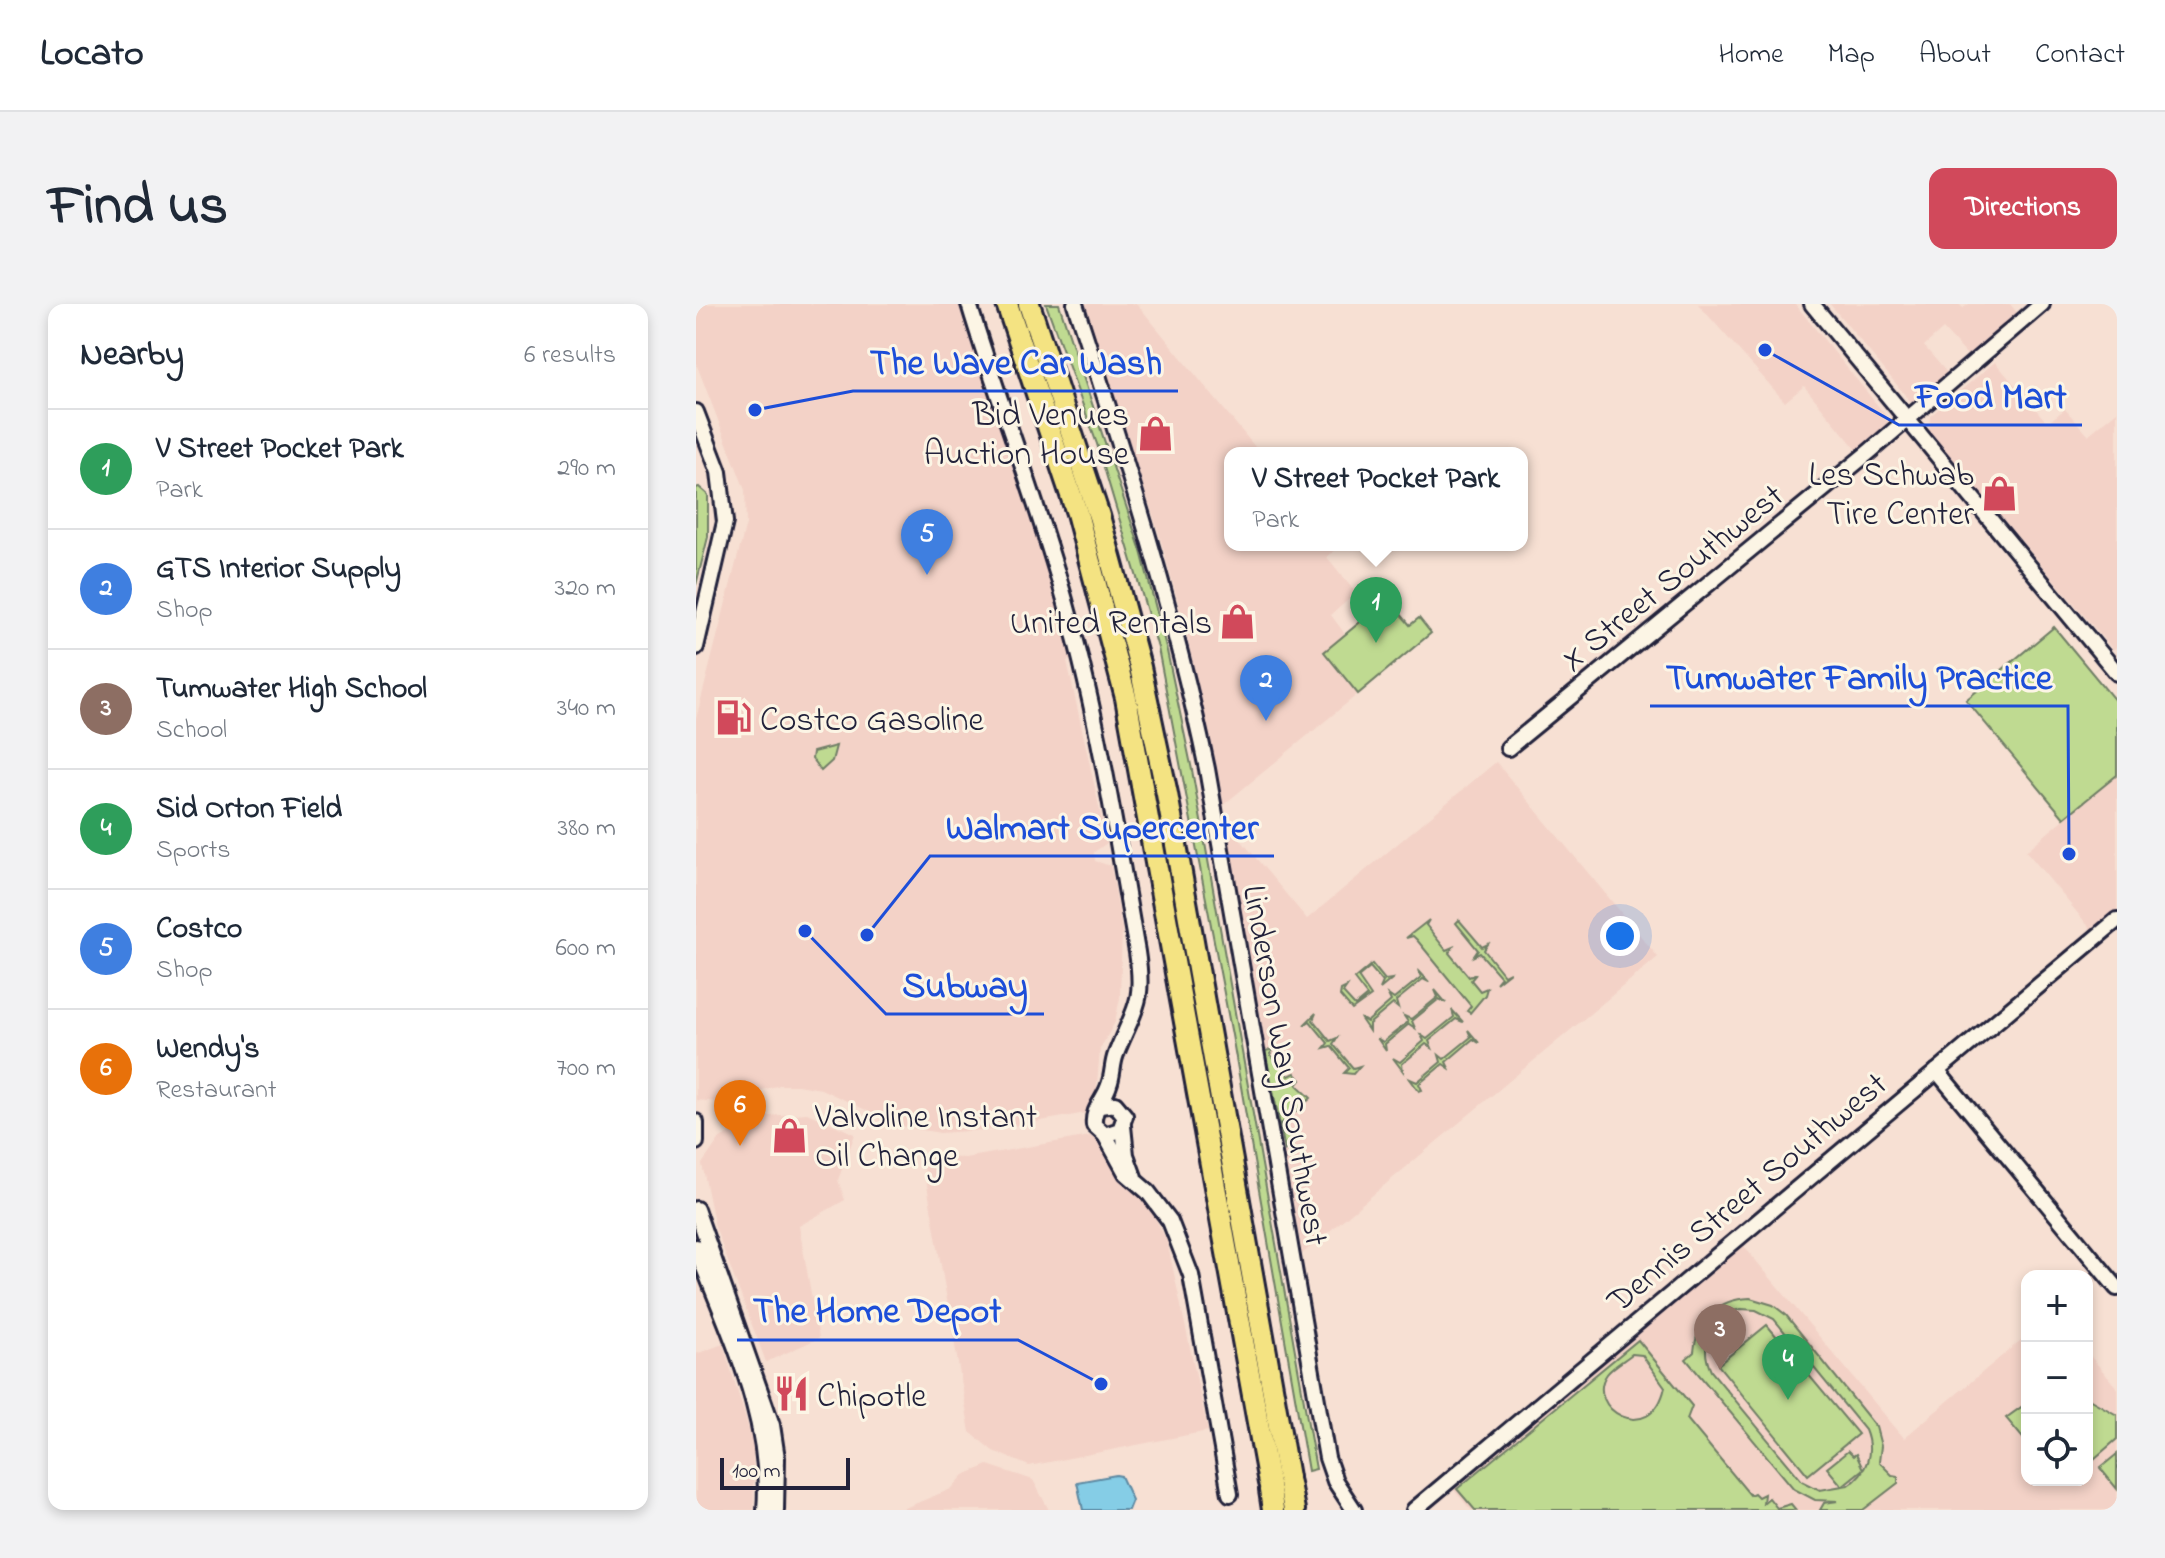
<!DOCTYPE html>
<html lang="en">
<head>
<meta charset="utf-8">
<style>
  :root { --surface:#fff; --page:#f2f2f3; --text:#1f2937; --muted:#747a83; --line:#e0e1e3; --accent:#d1495b }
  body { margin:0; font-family:"Indie Flower",sans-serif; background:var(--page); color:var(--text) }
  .controls { position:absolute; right:24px; bottom:24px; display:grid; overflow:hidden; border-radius:16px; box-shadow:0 4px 12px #0003 }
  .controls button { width:72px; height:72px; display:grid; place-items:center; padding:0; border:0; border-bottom:2px solid var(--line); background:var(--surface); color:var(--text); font:40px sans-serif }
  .scale { position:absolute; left:24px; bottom:20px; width:130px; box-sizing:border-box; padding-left:8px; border:4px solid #22223b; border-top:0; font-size:22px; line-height:28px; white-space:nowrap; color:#22223b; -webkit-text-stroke:6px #fcf5e5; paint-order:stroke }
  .you { position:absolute; left:924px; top:632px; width:28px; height:28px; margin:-20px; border:6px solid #fff; border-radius:50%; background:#1a73e8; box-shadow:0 0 0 12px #1a73e833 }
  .badge { display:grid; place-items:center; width:52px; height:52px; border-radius:50%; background:var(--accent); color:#fff; font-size:26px; font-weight:700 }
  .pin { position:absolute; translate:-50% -66px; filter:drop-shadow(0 2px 4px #0008) }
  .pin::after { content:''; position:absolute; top:42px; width:28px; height:24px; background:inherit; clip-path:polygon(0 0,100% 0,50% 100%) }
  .popup { position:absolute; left:528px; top:143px; width:304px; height:104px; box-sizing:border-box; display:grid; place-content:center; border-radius:16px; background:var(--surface); filter:drop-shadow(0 2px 6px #0005); font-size:26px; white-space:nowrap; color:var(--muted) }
  .popup b { font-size:30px; color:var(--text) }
  .popup::after { content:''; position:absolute; left:50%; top:100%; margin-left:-16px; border:16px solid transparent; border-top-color:var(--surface) }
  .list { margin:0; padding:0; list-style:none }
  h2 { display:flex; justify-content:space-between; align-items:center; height:104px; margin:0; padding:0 32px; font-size:34px }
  h2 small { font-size:26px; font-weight:400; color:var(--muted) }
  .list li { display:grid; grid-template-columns:52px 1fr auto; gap:24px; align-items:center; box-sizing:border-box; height:120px; padding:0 32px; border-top:2px solid var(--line) }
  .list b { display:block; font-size:30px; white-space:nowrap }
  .list p { margin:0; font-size:26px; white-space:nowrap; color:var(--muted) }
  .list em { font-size:26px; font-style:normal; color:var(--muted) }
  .icon { flex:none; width:44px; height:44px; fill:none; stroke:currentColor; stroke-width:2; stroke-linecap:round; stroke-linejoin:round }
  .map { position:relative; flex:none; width:1421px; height:1206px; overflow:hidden; border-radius:16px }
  header { display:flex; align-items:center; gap:48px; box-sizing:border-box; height:112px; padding:0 40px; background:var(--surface); border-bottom:2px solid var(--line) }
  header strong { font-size:38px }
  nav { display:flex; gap:44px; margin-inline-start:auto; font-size:28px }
  .intro { display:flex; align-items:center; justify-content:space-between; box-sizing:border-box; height:192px; padding:0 48px }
  h1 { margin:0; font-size:56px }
  .button { padding:20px 36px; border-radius:16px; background:var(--accent); color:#fff; font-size:28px; font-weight:700 }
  main { display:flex; gap:48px; padding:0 48px }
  aside { flex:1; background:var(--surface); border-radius:16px; box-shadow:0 4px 12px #0003 }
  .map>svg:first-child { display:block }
  .built { fill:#f3d2c7 }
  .green { fill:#bfda91; stroke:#707e66; stroke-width:2; fill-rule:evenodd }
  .water { fill:#85cde6; stroke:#5d89a2; stroke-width:2 }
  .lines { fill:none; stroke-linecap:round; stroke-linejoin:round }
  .tertiary-casing { stroke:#22223b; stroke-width:20 }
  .secondary-casing { stroke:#22223b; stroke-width:20 }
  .motorway-casing { stroke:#22223b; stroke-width:26 }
  .tertiary { stroke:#fcf5e5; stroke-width:14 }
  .secondary { stroke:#fcf5e5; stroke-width:14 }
  .motorway { stroke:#f4e382; stroke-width:20 }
  .labels { text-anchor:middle; stroke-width:6; stroke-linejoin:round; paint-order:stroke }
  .poi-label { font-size:34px; fill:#22223b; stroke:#fcf5e5; text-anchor:end }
  .street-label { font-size:34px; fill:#22223b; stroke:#fcf5e5 }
  .leader { fill:none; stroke:#1d4ed8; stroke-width:3 }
  .callout-dot { fill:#1d4ed8; stroke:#fcf5e5; stroke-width:3 }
  .callout-label { font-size:36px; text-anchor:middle; font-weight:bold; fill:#1d4ed8; stroke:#fcf5e5; stroke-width:6; stroke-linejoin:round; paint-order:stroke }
</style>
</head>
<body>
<header>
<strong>Locato</strong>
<nav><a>Home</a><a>Map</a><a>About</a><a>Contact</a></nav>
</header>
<div class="intro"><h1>Find us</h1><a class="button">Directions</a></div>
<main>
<aside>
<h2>Nearby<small>6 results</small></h2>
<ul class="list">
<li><span class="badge" style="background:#2e9e5b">1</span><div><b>V Street Pocket Park</b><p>Park</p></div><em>290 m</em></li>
<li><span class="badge" style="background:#3f7fe0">2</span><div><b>GTS Interior Supply</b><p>Shop</p></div><em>320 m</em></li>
<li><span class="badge" style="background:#8d6e63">3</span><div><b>Tumwater High School</b><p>School</p></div><em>340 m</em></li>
<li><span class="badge" style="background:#2e9e5b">4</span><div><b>Sid Orton Field</b><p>Sports</p></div><em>380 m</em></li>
<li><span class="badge" style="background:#3f7fe0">5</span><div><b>Costco</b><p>Shop</p></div><em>600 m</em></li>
<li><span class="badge" style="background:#e8710a">6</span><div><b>Wendy's</b><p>Restaurant</p></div><em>700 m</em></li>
</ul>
</aside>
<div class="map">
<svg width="1421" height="1206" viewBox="0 0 1421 1206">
  <rect width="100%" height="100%" fill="#f7e0d3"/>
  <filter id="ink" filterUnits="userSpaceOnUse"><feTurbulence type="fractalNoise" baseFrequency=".0125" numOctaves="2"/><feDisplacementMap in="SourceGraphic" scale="16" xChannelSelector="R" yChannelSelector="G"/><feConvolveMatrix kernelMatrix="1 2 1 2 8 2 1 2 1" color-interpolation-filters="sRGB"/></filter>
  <g filter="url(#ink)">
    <!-- built -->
    <g class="built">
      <path d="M0,0h266l71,214 39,141 -5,2 40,182 -13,9 1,9 16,5 11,63 -2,69 -5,24 -15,27 -5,59 -9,5 -90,16 -56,4 -40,-7 -79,-37 -24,-4h-17l-62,17 -22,-2v-381l50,-195 -1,-34 -49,-127z"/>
      <path d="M388,0h53l123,149h-30v92h107l2,2 -12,10 29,36 -25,22 14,19 -21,18 34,42 -136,112 -37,-179 -26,-93z"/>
      <path d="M1002,0h97l88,108 5,8 -2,6 -29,24 -53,-64 -19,16z"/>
      <path d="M1134,0h129l4,4 6,-4h41l8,10 -50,42 -25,-27 -19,17 24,28 -37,28z"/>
      <path d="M1299,58l50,58 5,1 15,-12 23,26 29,-24v235l-4,4 -184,-219 1,-15z"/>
      <path d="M800,458l162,195 -356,297 -77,-433 82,98z"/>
      <path d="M1421,471v140l-22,19 -69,-83z"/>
      <path d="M111,809l48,21 -17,46 7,20 -46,26 20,112 -53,24 -51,-135 -13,-63 18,-26 48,-22z"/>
      <path d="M394,832l11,7 17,31 32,34 17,33 41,190 -179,35 -36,-15 -23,-19 -48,-276 43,2z"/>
      <path d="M1046,940l162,194 123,-103v145h60v-128l30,36v122h-646l-19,-22z"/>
      <path d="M27,1040l30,98 1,68h-58v-156z"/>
      <path d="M292,1161l45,15 16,30h-149l51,-21 13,-14z"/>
    </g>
    <!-- green -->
    <g class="green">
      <path d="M350,0h13l82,247 26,100 25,119 124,699 -8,2 -76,-436 -74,-387 -61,-204z"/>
      <path d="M3,183l9,8v42l-12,48v-97z"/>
      <path d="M692,295l22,26 9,-7 12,15 -73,61 -34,-42z"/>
      <path d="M1358,323l63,76v72l-53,43 -98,-118z"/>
      <path d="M140,442l-4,15 -11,10 -9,-12 1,-7z"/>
      <path d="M733,616l-3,5 20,25 7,-3 -4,6 20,24 7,-3 -5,6 9,11 7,-3 -2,7 -15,18 -3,-2 4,-5 -54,-66 -4,-4 -7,2z"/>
      <path d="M763,616l23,27 6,-3 -4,6 20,25 6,-3 -14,11 5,-6 -21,-24 -6,3 4,-6 -22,-27z"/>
      <path d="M676,660l13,16 7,-1 -12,10 3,-7 -13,-15 -12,10 13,19 -19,14 -12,-14 1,-6 6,-3 -4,6 12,13 12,-10 -13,-17z"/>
      <path d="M722,666l11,12 -6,-3 -27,22 2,7 -5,-4 -24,20v7l-9,-13 7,4 24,-21 -3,-6 6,4 27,-22z"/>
      <path d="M739,686l11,13 -7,-4 -27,22 3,7 -6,-4 -24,20 1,7 -9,-13 6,4 25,-20 -4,-6 7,3 27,-22z"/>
      <path d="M756,706l11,12 -7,-3 -27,22 3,7 -6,-4 -24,20 1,7 -10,-13 7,4 24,-21 -3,-6 6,4 27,-22z"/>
      <path d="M620,709l-3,7 17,21 7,-3 -4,6 20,24 7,-2 -7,8 -9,-1 5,-5 -18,-22 -7,2 4,-5 -18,-22 -6,4z"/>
      <path d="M772,726l11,13 -6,-4 -27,23 3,6 -6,-4 -24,20 3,6 -3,1 -9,-12 7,3 24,-20 -2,-7 5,4 27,-22z"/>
      <path d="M578,745l-4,5 19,22 6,-3 6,7 -4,5 14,13 -30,26 3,8 11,9 -10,9 -20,-99z"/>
      <path d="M1054,994l23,7 13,10 90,112 5,19 -2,16 13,13 6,1v7l-35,27h-43l4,-7 14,-2 -23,-1 -21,-11 -108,-130 8,-7c3,-33 24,-53 56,-54zM1045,1005l15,1 18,9 91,111c9,22 3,42 -17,55l-28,5 -18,-9 -91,-110c-13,-27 1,-55 30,-62z"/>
      <path d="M1071,1021l91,109 -50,41 -90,-110z"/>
      <path d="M942,1036l54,66 -5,13 63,76 4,-2 4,4 6,-3 -1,9 6,-5 8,10 14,-4 5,6h-321l-18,-21zM936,1050l10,1 23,32c-14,62 -82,20 -58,-13 6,-8 18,-14 25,-20z"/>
      <path d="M1391,1094l30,17v24l-30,26z"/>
      <path d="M1331,1099v40l-21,-25z"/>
      <path d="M1152,1147l5,5 3,-2 7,15 -21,17 -15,-18z"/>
      <path d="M1421,1150v35l-17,-21z"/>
    </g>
    <!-- water -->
    <path class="water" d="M420,1171l5,1 11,24 -4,10h-45l-6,-28z"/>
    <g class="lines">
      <defs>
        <g id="tertiary">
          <path d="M273,0c31,103 71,203 99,307 31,112 49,226 69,341 8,53 -3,56 -21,102 -4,10 -3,21 -7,31 -4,14 -17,24 -15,40l11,10 21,38 22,19 22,29 21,54 39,219"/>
          <path d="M379,0c50,154 99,306 132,465l120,689 8,23 19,29"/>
          <path d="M812,444l361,-296 173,-148"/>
          <path d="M1241,767l180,217"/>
          <path d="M404,802l15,-2 10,12 -5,14 -15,5"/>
          <path d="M427,822l3,29 8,22"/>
          <path d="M718,1206l703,-590"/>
        </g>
        <g id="secondary">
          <path d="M1116,0l305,369"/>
          <path d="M0,108l23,60 6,50 -29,125"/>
          <path d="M0,818v20"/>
          <path d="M0,905l76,216 5,33 -1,52"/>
          <path d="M0,943c32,85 77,170 69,263"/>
        </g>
        <g id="motorway">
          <path d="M311,0l70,209 49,185 143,785"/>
          <path d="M333,0l70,212 41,151 27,127 121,683"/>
          <path d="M593,1179l5,27"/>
          <path d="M574,1186l3,20"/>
        </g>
      </defs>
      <!-- tertiary casing -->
      <use href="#tertiary" class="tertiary-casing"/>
      <!-- secondary casing -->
      <use href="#secondary" class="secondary-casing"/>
      <!-- motorway casing -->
      <use href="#motorway" class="motorway-casing"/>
      <!-- tertiary -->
      <use href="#tertiary" class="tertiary"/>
      <!-- secondary -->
      <use href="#secondary" class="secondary"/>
      <!-- motorway -->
      <use href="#motorway" class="motorway"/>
    </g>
  </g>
  <!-- icons -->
  <defs>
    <symbol id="shop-bare" viewBox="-9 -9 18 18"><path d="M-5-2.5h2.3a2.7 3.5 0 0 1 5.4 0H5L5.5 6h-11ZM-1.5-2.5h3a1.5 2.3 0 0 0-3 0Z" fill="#d1495b" stroke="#fcf5e5" stroke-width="2.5" paint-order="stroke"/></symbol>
    <symbol id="fuel-bare" viewBox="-9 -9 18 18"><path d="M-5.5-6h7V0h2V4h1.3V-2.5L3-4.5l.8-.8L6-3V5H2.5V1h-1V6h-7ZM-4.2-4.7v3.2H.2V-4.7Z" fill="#d1495b" stroke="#fcf5e5" stroke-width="2.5" paint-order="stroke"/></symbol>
    <symbol id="restaurant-bare" viewBox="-9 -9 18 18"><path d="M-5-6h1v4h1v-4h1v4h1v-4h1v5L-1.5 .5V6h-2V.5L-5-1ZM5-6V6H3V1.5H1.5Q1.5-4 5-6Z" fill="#d1495b" stroke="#fcf5e5" stroke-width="2.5" paint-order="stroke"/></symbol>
  </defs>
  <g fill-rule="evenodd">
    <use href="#shop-bare" x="434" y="104" width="51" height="51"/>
    <use href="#shop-bare" x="1278" y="164" width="51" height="51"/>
    <use href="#shop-bare" x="516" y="292" width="51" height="51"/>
    <use href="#fuel-bare" x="12" y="388" width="51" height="51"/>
    <use href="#shop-bare" x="68" y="806" width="51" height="51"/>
    <use href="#restaurant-bare" x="70" y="1064" width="51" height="51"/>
  </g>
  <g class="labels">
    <!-- poi labels -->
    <g class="poi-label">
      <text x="433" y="121">Bid Venues<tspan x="433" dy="39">Auction House</tspan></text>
      <text x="1278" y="181">Les Schwab<tspan x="1278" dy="39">Tire Center</tspan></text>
      <text x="516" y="329">United Rentals</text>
      <text x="64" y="426" text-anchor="start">Costco Gasoline</text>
      <text x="119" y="823" text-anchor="start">Valvoline Instant<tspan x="119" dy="39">Oil Change</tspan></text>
      <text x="121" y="1102" text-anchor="start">Chipotle</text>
    </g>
    <!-- street labels -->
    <g class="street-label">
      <text transform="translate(975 272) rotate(-39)" y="12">X Street Southwest</text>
      <text transform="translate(591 761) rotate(80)" y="12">Linderson Way Southwest</text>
      <text transform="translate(1050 887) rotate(-40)" y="12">Dennis Street Southwest</text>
    </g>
  </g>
  <!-- callouts -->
  <path class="leader" d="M59 106L157 87H482M1069 46L1203 121H1386M1373 550L1372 402H954M171 631L234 552H578M109 627L190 710H348M405 1080L322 1036H41"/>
  <g class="callout-dot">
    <circle cx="59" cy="106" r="8"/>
    <circle cx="1069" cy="46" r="8"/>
    <circle cx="1373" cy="550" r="8"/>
    <circle cx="171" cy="631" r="8"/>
    <circle cx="109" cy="627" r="8"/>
    <circle cx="405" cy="1080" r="8"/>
  </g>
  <g class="callout-label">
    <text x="320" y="70">The Wave Car Wash</text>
    <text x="1295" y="104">Food Mart</text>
    <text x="1163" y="385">Tumwater Family Practice</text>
    <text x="406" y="535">Walmart Supercenter</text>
    <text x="269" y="693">Subway</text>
    <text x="181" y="1018">The Home Depot</text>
  </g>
</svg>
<div class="controls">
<button>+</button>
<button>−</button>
<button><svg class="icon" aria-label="locate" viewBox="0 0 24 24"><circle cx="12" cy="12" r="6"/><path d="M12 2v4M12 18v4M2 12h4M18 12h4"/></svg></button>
</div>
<div class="scale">100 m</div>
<div class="you"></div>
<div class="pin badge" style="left:680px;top:339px;background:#2e9e5b">1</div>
<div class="popup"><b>V Street Pocket Park</b>Park</div>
<div class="pin badge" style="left:570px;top:417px;background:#3f7fe0">2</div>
<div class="pin badge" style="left:1024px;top:1066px;background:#8d6e63">3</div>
<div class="pin badge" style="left:1092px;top:1096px;background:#2e9e5b">4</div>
<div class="pin badge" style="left:231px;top:271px;background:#3f7fe0">5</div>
<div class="pin badge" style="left:44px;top:842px;background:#e8710a">6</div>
</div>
</main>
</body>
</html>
